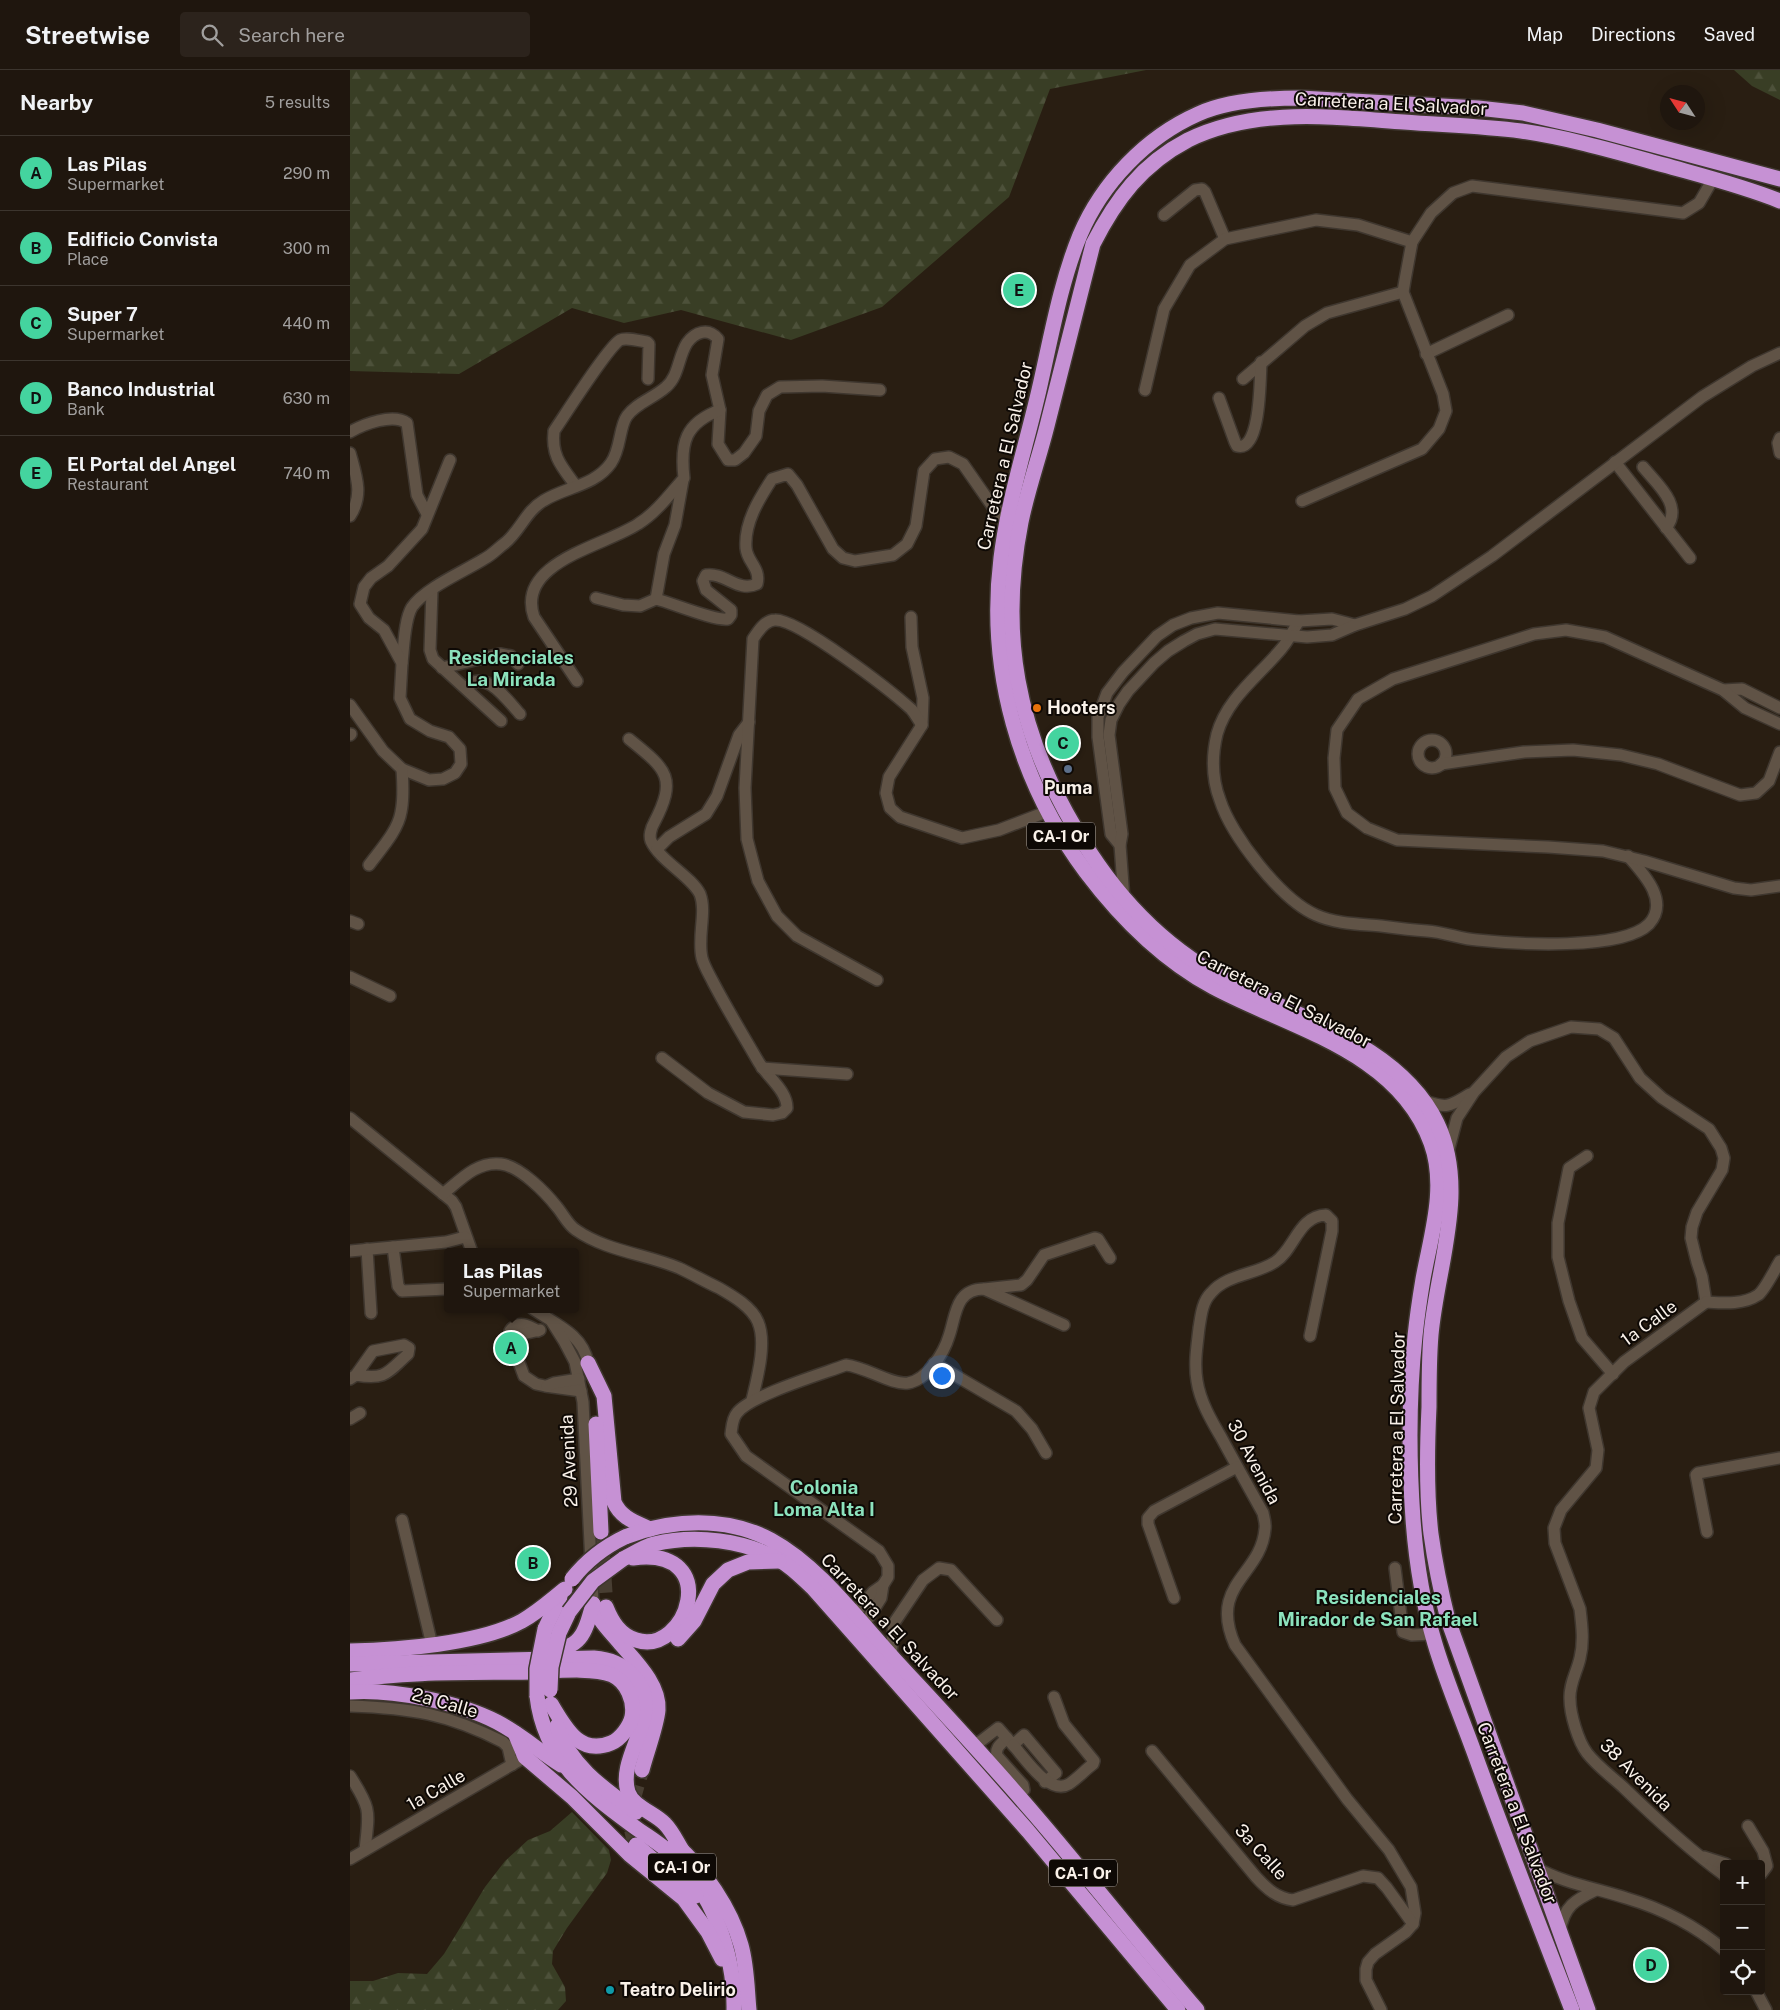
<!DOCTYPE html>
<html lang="en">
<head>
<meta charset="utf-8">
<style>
  :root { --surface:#1f160e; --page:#2c231c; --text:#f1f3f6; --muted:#a19f9e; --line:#3c352e; --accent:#44d49f }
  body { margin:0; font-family:"Public Sans",sans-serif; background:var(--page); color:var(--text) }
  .controls { position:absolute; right:15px; bottom:15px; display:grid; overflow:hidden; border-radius:5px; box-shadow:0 5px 20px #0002 }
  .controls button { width:45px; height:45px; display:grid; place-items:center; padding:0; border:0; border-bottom:1px solid var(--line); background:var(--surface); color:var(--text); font:25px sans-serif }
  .compass { position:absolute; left:1310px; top:15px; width:45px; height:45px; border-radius:50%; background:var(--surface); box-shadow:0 5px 20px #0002; rotate:306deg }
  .you { position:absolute; left:591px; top:1305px; width:18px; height:18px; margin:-12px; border:4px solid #fff; border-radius:50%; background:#1a73e8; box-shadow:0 0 0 8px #1a73e833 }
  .badge { display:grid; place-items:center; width:32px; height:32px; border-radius:50%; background:var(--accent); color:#111; font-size:16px; font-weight:700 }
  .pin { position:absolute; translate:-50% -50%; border:2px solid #fff; box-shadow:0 1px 5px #0006 }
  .popup { position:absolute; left:94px; top:1178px; width:135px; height:65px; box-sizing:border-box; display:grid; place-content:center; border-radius:5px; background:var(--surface); filter:drop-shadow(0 1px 4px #0005); font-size:16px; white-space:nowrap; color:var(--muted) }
  .popup b { font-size:19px; color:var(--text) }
  .popup::after { content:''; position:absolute; left:50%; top:100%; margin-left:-10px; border:10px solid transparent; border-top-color:var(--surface) }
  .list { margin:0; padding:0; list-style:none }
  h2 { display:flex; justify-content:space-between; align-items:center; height:65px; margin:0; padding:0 20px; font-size:21px }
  h2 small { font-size:16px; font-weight:400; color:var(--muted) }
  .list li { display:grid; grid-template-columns:32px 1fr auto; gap:15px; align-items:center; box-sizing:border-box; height:75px; padding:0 20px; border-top:1px solid var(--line) }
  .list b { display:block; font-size:19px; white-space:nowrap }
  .list p { margin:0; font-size:16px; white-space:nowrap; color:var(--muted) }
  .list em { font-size:16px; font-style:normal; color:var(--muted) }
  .icon { flex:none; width:28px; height:28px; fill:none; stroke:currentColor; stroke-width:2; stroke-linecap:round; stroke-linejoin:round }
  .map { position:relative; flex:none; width:1430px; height:1940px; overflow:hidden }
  header { display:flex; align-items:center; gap:30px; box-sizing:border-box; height:70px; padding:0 25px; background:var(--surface); border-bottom:1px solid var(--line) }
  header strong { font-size:24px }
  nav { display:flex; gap:28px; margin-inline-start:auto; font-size:18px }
  .search { width:350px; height:45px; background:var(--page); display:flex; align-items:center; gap:12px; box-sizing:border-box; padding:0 18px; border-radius:5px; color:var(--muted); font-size:19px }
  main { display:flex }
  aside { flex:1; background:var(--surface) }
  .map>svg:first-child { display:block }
  .forest { fill:url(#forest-firs) }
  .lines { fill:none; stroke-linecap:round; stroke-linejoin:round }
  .highway-tunnel { stroke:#483e32; stroke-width:15; stroke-dasharray:15 8; stroke-linecap:butt }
  .minor-casing { stroke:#3f372f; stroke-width:14 }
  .highway-casing { stroke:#3f372f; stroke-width:18 }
  .minor { stroke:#605346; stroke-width:11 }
  .highway { stroke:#c691d4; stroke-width:15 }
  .highway-bridge-casing { stroke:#3f372f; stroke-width:18; stroke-linecap:butt }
  .highway-bridge { stroke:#c691d4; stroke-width:15 }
  .food-dot { fill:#e8710a; stroke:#0e0905; stroke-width:2 }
  .service-dot { fill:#5c6f8a; stroke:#0e0905; stroke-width:2 }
  .culture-dot { fill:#0f9aa8; stroke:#0e0905; stroke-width:2 }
  .labels { text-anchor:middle; stroke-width:4; stroke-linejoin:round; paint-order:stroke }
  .shield { fill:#0e0905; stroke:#b2aba5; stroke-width:1 }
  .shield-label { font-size:16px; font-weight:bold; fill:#f9f1e9 }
  .street-label { font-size:18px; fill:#f9f1e9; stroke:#0e0905 }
  .poi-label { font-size:18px; font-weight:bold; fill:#f9f1e9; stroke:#0e0905; text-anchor:start }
  .neighbourhood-label { font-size:19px; font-weight:bold; fill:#8ce2bd; stroke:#0e0905 }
</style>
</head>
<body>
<header>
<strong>Streetwise</strong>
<div class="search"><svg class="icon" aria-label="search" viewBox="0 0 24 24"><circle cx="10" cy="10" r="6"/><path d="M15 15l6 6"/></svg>Search here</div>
<nav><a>Map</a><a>Directions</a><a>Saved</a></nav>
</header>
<main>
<aside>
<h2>Nearby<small>5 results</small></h2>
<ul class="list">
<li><span class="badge">A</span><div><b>Las Pilas</b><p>Supermarket</p></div><em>290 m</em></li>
<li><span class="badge">B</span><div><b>Edificio Convista</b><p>Place</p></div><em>300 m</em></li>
<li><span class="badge">C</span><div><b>Super 7</b><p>Supermarket</p></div><em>440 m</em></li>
<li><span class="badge">D</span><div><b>Banco Industrial</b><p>Bank</p></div><em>630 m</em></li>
<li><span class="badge">E</span><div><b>El Portal del Angel</b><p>Restaurant</p></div><em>740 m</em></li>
</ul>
</aside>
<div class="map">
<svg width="1430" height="1940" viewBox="0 0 1430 1940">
  <defs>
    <pattern id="forest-firs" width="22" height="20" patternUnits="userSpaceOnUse" patternTransform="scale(1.25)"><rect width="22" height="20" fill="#393e25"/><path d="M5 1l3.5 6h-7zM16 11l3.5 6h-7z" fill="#4d513a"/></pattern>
  </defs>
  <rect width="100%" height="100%" fill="#291e12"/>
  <!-- forest -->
  <g class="forest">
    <path d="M0,0h796l-96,19 -41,108 -127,110 -91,33 -110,-30 -57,13 -52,-15 -113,66 -109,-3z"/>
    <path d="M1384,0h46v30l-28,-14z"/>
    <path d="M222,1742l37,38 2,10 -4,13 -40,55 -14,23 -1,13 13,23 1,14 -8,9h-208v-29h23l25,-8 29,1 17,-20 41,-67 20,-26 23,-21 22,-9z"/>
  </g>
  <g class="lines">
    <!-- highway-tunnel -->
    <g class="highway-tunnel">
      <path d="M251,1462l5,75"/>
      <path d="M286,1775c-11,-25 -2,-50 6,-75"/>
    </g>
    <defs>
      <g id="minor">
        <path d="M814,145l31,-25 7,-1 3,3 20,47"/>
        <path d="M1076,284l82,-39"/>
        <path d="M893,309l62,-53 22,-13 76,-21"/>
        <path d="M795,320l19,-81 26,-44 35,-26 91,-19 42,5 54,17"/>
        <path d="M869,328l16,44 2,4c24,7 23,-68 24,-84"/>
        <path d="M0,362c14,-8 43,-19 57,-9l10,72 10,19"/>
        <path d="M1430,368l-2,5 2,10"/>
        <path d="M0,383c6,22 14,42 0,63"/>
        <path d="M1265,392l75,96"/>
        <path d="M1293,397c14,17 41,39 23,61"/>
        <path d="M226,416c-14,-19 -25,-30 -22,-55 11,-16 54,-84 66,-91 7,-3 19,1 27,2l2,2 -1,35"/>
        <path d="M952,431l120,-52 17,-20 7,-18 -3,-17 -40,-102 2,-12 7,-38 19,-29 22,-20 19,-7 211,27 16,-10 14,-24"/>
        <path d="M82,520l-2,60 3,9 68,62"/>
        <path d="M246,528l27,7 17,1 16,-7c16,4 58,22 72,20l3,-4v-5l-25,-20 -3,-9 3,-6c19,-3 32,18 51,9 4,-16 -10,-22 -11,-36 -2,-25 13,-49 26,-69l16,-5 9,11 36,64 10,9 12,3 38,-6 14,-11 9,-18 8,-55 11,-12 14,-2 14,7 30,43 14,13"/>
        <path d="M306,529l8,-45 11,-29 8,-45"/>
        <path d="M561,547l1,30 11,51 -1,27 -33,52 -3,16 4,15 10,9 62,21 37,-8 47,-18"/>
        <path d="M949,551c-6,9 -10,19 -17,27 -23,28 -55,50 -65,86 -5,21 -5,45 3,66 11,35 61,100 96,115 20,9 43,9 65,11 15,2 31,4 46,5 17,1 34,8 50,9 38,4 145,11 172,-16 21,-23 -6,-51 -21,-68"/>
        <path d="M52,593c2,-15 2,-43 10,-56 13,-19 53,-36 72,-48 8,-4 14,-11 21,-16 15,-12 21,-32 38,-42 22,-14 52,-15 68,-38 10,-14 8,-36 16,-47 9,-13 27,-18 39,-29 13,-11 12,-30 21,-44 8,-11 21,-16 31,-4l-6,36 8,35 -2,34 10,16h7l9,-7 12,-17 3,-25 8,-16 13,-8 42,-1 58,4"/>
        <path d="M92,598l58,-14 11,2 7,8"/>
        <path d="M227,611l-43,-64c-19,-55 71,-71 104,-93 18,-11 32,-30 46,-46 -4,-35 1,-55 36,-68"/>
        <path d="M116,618c19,-21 41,12 54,26"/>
        <path d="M1373,620l19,-1 38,19"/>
        <path d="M0,635l33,46 19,18 27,11 14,-1 12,-6 6,-9 -1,-15 -11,-12 -19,-6 -20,-12 -10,-21 2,-35 -18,-33 -15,-12 -9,-14 4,-17 7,-9 17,-12 34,-37 28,-69"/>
        <path d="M1430,654l-35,-16 -22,-18 -118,-53 -39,-7 -32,4 -141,45 -35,20 -21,31 -3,28 1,30 12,25 20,15 30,12 151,7 55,4 41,10 90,27 17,2 29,-4"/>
        <path d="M0,665l1,-1"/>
        <path d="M279,669c37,30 49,38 25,84 -3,5 -5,13 -3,18 9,20 40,35 49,53 7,18 -3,43 2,64 2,8 7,16 11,24 14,27 30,53 45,79 9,16 29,29 29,47l-5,5 -9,2 -29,-3 -36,-19 -46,-35"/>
        <circle cx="1082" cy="684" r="14"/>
        <path d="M1091,694l83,-12 49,-2 48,5 37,9 82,31 16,-2 13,-12 11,-29"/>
        <path d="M770,775l-9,-11 -13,-97v-20l9,-24 16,-21 34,-36 16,-11 18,-7 27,-5 81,8 33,-2 23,6"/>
        <path d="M307,779l12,-12 37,-23 11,-18 22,-61 10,-13"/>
        <path d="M19,795c11,-15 29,-34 32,-53 3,-14 2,-29 1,-43"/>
        <path d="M774,829l-4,-54 2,-11 -13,-99 2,-15 8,-16 9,-13 26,-28 14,-12 16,-10 13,-7 18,-5 92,8 25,-2 23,-10 50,-16 27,-13 60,-40 210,-159 50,-31 28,-13"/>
        <path d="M0,851l8,3"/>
        <path d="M0,907l40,19"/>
        <path d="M527,910l-80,-44 -20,-20 -19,-35 -11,-42 -2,-51 8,-149c5,-8 12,-19 22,-19 24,-1 116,71 136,89 4,4 7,11 11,16"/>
        <path d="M412,998l85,6"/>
        <path d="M1075,1031c23,8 25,5 45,-7"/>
        <path d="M0,1048l102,83 4,6 16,45"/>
        <path d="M1098,1082l9,-34 17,-26 32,-35 24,-16 41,-14 28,2 15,9 26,40 22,20 47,31 12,19 3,10 -2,12 -25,42 -5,15 -1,11 6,24 5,15 4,25"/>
        <path d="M1237,1086l-18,12 -11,55v34l11,44 13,37 31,36"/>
        <path d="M93,1124c17,-14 34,-33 58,-30 19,2 45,29 56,43 6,7 11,18 19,23 30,21 69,24 103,38 13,6 27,14 40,20 14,8 33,19 39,34 9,21 -1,57 -6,78"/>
        <path d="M43,1177l5,39 4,5 45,-2"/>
        <path d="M17,1179l4,64"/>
        <path d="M0,1181l96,-9 19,-5"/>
        <path d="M634,1219l37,-4 6,-5 17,-25 51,-17 3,1 12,19"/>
        <path d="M1356,1232l-82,60 -30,30 -5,16 9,42 -2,18 -35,42 -7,18 1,15 25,66c2,17 4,33 0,49 -3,14 -11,26 -10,41 0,15 8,42 17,54 10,13 24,23 36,34 32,31 64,61 101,88"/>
        <path d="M1356,1232c17,1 37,3 52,-7 7,-5 17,-26 22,-34"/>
        <path d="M183,1239c22,15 50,25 55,54"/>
        <path d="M202,1252l12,19 11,21 8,40 10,202"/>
        <path d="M188,1261c-10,-6 -20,-11 -28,0l1,10 13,35 12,8 9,2 36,5"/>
        <path d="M960,1266l22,-105v-10l-6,-6c-28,1 -31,34 -51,47 -20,13 -48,12 -64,31 -9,9 -10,23 -12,35 -2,18 -5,35 -2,53 3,20 14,39 24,56 14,26 28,51 42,76 1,5 3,11 2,16 -4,47 -57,55 -30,116l112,154 42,51 22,37 4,26 -2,11 -7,8 -31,22 -7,8 -2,7v11l15,30"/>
        <path d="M160,1267l30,-7"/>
        <path d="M584,1293l82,48 16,18 14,24"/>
        <path d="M0,1309l6,-4 17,-24 31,-6 5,3 -1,6c-21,19 -22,26 -52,21"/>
        <path d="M197,1316l7,-3 25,-4"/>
        <path d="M0,1349l10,-6"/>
        <path d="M52,1450l30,125"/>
        <path d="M1357,1462l-11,-57 2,-2 82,-15"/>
        <path d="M1045,1498l8,64 9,3 20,-1"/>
        <path d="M824,1528l-26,-74v-6l6,-7 83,-44"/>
        <path d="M504,1545l19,-23 10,-7"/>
        <path d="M514,1555l17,-27 2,-13 5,-8v-11l-9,-15 -133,-95 -15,-22c1,-7 1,-15 6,-21 14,-18 85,-39 109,-48 20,2 45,20 62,18 19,-3 36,-30 41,-47 7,-20 6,-47 35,-47l80,36"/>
        <path d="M541,1586l3,-33 29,-43 16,-12 12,2 46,50"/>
        <path d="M0,1636c61,2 98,8 153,36l5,5 4,18"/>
        <path d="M657,1668c-6,6 -12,9 -10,18l26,29 1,5 -6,5"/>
        <path d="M622,1675l9,-4 17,-13 15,17 11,-10 32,38 -11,9"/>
        <path d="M663,1675c12,13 36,51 56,39 9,-6 16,-14 24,-20l1,-3 -30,-37 -10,-27"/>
        <path d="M802,1681l104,126c11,12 21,21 37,23l70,-24 15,2 9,10 26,36"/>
        <path d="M0,1706c22,34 19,35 15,74"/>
        <path d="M1398,1756l15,25 4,15 -6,8"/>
        <path d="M1354,1787l22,7"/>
        <path d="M0,1789l182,-106"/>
        <path d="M1185,1797c28,16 60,21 91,31 34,10 70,28 98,52"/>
        <path d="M1210,1861c4,-25 15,-31 36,-41"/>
        <path d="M1406,1921l10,19"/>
      </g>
      <g id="highway">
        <path d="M238,1293l16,33 10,106c7,16 21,20 36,27"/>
        <path d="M246,1354l5,108"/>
        <path d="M275,1467c46,-18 101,-21 146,3 48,26 87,80 124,120 47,51 95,102 140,155 55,64 107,131 162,195"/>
        <path d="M273,1489c10,-5 20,-12 31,-15 41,-10 91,-4 127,17 12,7 22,18 32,27l215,243 150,179"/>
        <path d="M243,1534c5,16 15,25 26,38 15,18 41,42 39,68 -1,15 -12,44 -16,60"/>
        <path d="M256,1537c6,15 14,28 30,33 51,17 88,-94 -3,-82"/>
        <path d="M195,1559l15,-32"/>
        <path d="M209,1563l10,-21"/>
        <path d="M328,1569l16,-18 19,-37 15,-14 20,-8 31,-1"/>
        <path d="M197,1580c34,0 38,-17 46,-46"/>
        <path d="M0,1581c48,-1 130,-7 172,-30 16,-9 29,-21 43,-32"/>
        <path d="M0,1594l244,-6c15,1 28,6 38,17 37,36 -16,79 -4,117 5,15 27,21 37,32 7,7 12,18 17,26"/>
        <path d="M0,1610c60,-9 122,-7 183,-8 21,-1 61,-5 79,3 15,7 23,26 20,42 -2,9 -11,22 -21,26 -32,13 -46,-16 -60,-39"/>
        <path d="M0,1622c43,-3 108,10 147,30 23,12 42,29 64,43"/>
        <path d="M187,1626c7,64 50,96 99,132 11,8 23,15 33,24 43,38 66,102 65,158"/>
        <path d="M207,1656c12,39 47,63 79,86"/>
        <path d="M165,1663l10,24 47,40 58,58 54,44 24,33 14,27"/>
        <path d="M325,1774c29,25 56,65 66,101 6,21 6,44 8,65"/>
        <path d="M286,1775l60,51"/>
        <path d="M1222,1940c-33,-86 -67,-172 -98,-258 -13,-36 -28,-71 -39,-108 -12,-40 -19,-83 -22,-125 -4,-57 -4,-126 2,-183 2,-19 5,-39 8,-57 8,-44 24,-92 8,-136 -33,-92 -142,-115 -218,-156 -50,-27 -93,-70 -127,-115 -67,-90 -99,-202 -85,-314 7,-57 25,-112 38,-168 12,-52 21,-106 41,-155 22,-52 66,-98 118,-121 28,-13 70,-16 102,-16l178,10 45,5 74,17 183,49"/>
        <path d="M1238,1940l-140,-390c-7,-28 -13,-57 -17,-86 -5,-42 -4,-85 -2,-127 0,-24 0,-48 2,-72 6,-69 38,-145 6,-212 -37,-78 -141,-106 -213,-144 -65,-35 -113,-88 -149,-151 -58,-98 -76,-194 -54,-306 7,-34 19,-67 27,-100 15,-60 30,-119 45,-178 23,-45 49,-80 95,-104 67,-33 144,-23 216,-18 39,3 78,4 117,9 49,7 96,21 143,34 39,11 79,21 116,36"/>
      </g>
    </defs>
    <!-- minor casing -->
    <use href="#minor" class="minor-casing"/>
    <!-- highway casing -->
    <use href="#highway" class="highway-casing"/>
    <!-- minor -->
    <use href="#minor" class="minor"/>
    <!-- highway -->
    <use href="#highway" class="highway"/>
    <defs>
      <g id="highway-bridge">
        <path d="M222,1509c15,-19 32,-32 53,-42"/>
        <path d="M219,1542l24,-31 30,-22"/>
        <path d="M200,1620l1,-23 8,-34"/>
        <path d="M187,1626v-27l8,-40"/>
      </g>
    </defs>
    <!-- highway-bridge casing -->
    <use href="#highway-bridge" class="highway-bridge-casing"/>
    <!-- highway-bridge -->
    <use href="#highway-bridge" class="highway-bridge"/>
  </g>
  <!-- markers -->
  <circle class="food-dot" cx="687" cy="638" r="5"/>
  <circle class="service-dot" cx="718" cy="699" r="5"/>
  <circle class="culture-dot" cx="260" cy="1920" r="5"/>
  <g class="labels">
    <!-- shield labels -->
    <g class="shield">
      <rect x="677" y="752.5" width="68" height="27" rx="4"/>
      <rect x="298" y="1783.5" width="68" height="27" rx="4"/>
      <rect x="699" y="1789.5" width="68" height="27" rx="4"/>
    </g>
    <g class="shield-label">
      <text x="711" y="772">CA-1 Or</text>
      <text x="332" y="1803">CA-1 Or</text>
      <text x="733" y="1809">CA-1 Or</text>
    </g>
    <!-- street labels -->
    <g class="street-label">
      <text transform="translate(1041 34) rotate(3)" y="6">Carretera a El Salvador</text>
      <text transform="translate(655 386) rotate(-77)" y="6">Carretera a El Salvador</text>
      <text transform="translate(934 929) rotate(27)" y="6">Carretera a El Salvador</text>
      <text transform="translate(1299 1253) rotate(-36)" y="6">1a Calle</text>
      <text transform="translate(1047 1358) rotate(-89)" y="6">Carretera a El Salvador</text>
      <text transform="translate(219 1391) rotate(-93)" y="6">29 Avenida</text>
      <text transform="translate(904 1392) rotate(62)" y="6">30 Avenida</text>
      <text transform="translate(540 1557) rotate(47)" y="6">Carretera a El Salvador</text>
      <text transform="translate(95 1633) rotate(16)" y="6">2a Calle</text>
      <text transform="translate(1286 1705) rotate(45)" y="6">38 Avenida</text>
      <text transform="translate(86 1720) rotate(-30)" y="6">1a Calle</text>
      <text transform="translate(1167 1743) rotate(69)" y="6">Carretera a El Salvador</text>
      <text transform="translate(911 1782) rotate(48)" y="6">3a Calle</text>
    </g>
    <!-- poi labels -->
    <g class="poi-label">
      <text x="697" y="644">Hooters</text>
      <text x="718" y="724" text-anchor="middle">Puma</text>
      <text x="270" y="1926">Teatro Delirio</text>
    </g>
    <!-- neighbourhood labels -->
    <g class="neighbourhood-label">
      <text x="161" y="594">Residenciales<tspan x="161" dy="22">La Mirada</tspan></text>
      <text x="474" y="1424">Colonia<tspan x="474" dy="22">Loma Alta I</tspan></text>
      <text x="1028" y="1534">Residenciales<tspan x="1028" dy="22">Mirador de San Rafael</tspan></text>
    </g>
  </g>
</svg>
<div class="controls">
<button>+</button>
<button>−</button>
<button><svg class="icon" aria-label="locate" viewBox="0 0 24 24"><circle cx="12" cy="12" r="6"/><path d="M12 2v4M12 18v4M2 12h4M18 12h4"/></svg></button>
</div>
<svg class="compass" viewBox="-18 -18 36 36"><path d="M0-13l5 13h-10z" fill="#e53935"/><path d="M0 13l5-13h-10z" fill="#a19f9e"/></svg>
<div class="you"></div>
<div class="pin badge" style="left:161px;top:1278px">A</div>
<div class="popup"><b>Las Pilas</b>Supermarket</div>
<div class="pin badge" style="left:183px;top:1493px">B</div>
<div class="pin badge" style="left:713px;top:673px">C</div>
<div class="pin badge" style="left:1301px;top:1895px">D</div>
<div class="pin badge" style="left:669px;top:220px">E</div>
</div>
</main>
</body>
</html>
